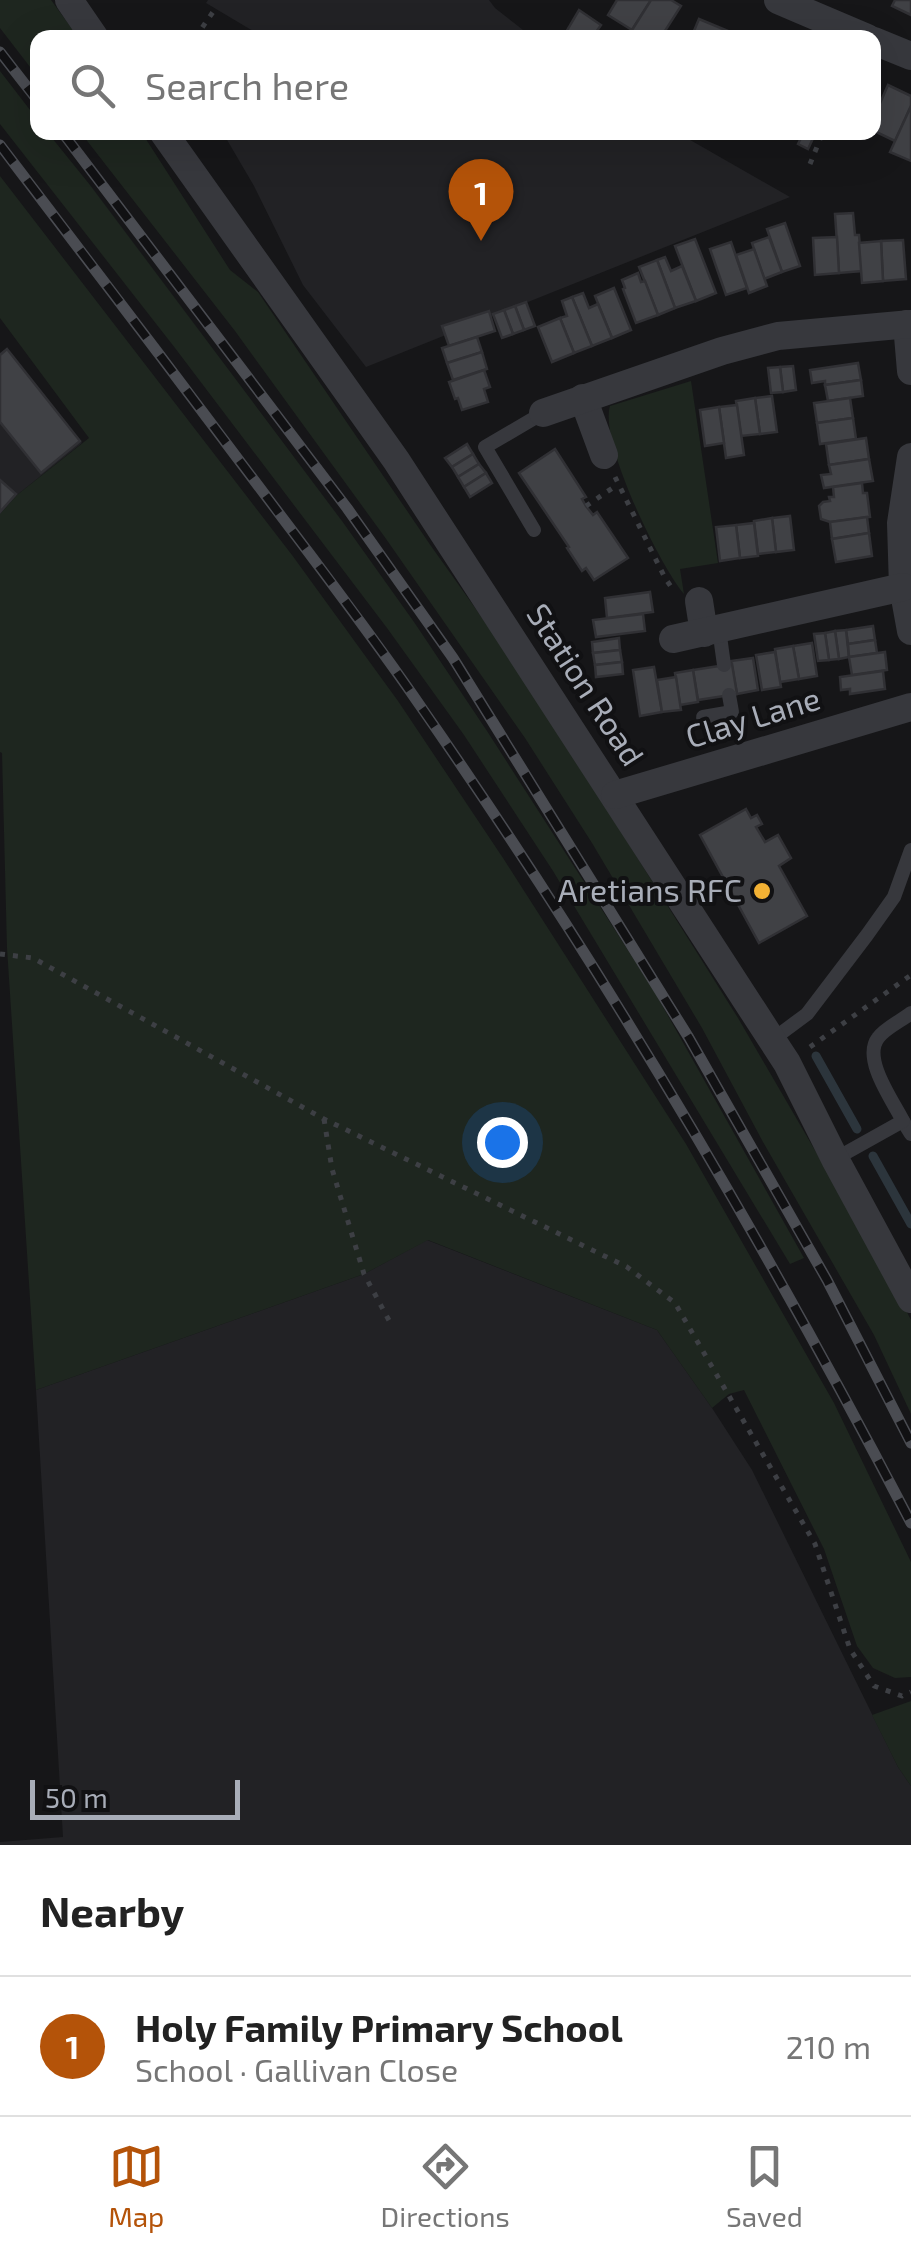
<!DOCTYPE html>
<html lang="en">
<head>
<meta charset="utf-8">
<style>
  :root { --surface:#fff; --page:#f6f6f6; --text:#222; --muted:#767676; --line:#e0e0e0; --accent:#b45309 }
  body { margin:0; font-family:"Exo 2",sans-serif; background:var(--page); color:var(--text) }
  .scale { position:absolute; left:30px; bottom:25px; width:210px; box-sizing:border-box; padding-left:10px; border:5px solid #a8adb8; border-top:0; font-size:28px; line-height:35px; white-space:nowrap; color:#a8adb8; -webkit-text-stroke:8px #111113; paint-order:stroke }
  .you { position:absolute; left:502px; top:1142px; width:35px; height:35px; margin:-25px; border:8px solid #fff; border-radius:50%; background:#1a73e8; box-shadow:0 0 0 15px #1a73e833 }
  .badge { display:grid; place-items:center; width:65px; height:65px; border-radius:50%; background:var(--accent); color:#fff; font-size:32px; font-weight:700 }
  .pin { position:absolute; translate:-50% -82px; filter:drop-shadow(0 2px 5px #0008) }
  .pin::after { content:''; position:absolute; top:52px; width:35px; height:30px; background:inherit; clip-path:polygon(0 0,100% 0,50% 100%) }
  .list { margin:0; padding:0; list-style:none }
  h2 { display:flex; justify-content:space-between; align-items:center; height:130px; margin:0; padding:0 40px; font-size:42px }
  h2 small { font-size:32px; font-weight:400; color:var(--muted) }
  .list li { display:grid; grid-template-columns:65px 1fr auto; gap:30px; align-items:center; box-sizing:border-box; height:140px; padding:0 40px; border-top:2px solid var(--line) }
  .list b { display:block; font-size:38px; white-space:nowrap }
  .list p { margin:0; font-size:32px; white-space:nowrap; color:var(--muted) }
  .list em { font-size:32px; font-style:normal; color:var(--muted) }
  .icon { flex:none; width:55px; height:55px; fill:none; stroke:currentColor; stroke-width:2; stroke-linecap:round; stroke-linejoin:round }
  .map { position:relative; flex:none; width:911px; height:1845px; overflow:hidden }
  .search { position:absolute; background:var(--surface); box-shadow:0 10px 40px #0002; left:30px; right:30px; top:30px; height:110px; display:flex; align-items:center; gap:25px; box-sizing:border-box; padding:0 35px; border-radius:20px; color:var(--muted); font-size:38px }
  .sheet { height:270px; background:var(--surface) }
  nav { display:flex; justify-content:space-around; align-items:center; box-sizing:border-box; height:140px; border-top:2px solid var(--line); background:var(--surface); font-size:28px; color:var(--muted) }
  nav a { display:grid; justify-items:center; gap:5px }
  nav .on { color:var(--accent) }
  .map>svg:first-child { display:block }
  .built { fill:#222225 }
  .green { fill:#1e261f }
  .lines { fill:none; stroke-linecap:round; stroke-linejoin:round }
  .stream { stroke:#2c353c; stroke-width:9 }
  .building { fill:#404145; stroke:#303034; stroke-width:2.5 }
  .path { stroke:#3d3f44; stroke-width:5; stroke-dasharray:5 8; stroke-linecap:butt }
  .lane { stroke:#37383d; stroke-width:14 }
  .street { stroke:#37383d; stroke-width:28 }
  .rail-casing { stroke:#4a4c52; stroke-width:11 }
  .rail { stroke:#111113; stroke-width:8; stroke-dasharray:22; stroke-linecap:butt }
  .poi-dot { fill:#f2b134; stroke:#111113; stroke-width:4 }
  .labels { text-anchor:middle; stroke-width:8; stroke-linejoin:round; paint-order:stroke }
  .street-label { font-size:32px; fill:#a8adb8; stroke:#111113 }
  .poi-label { font-size:32px; fill:#a8adb8; stroke:#111113; text-anchor:end }
</style>
</head>
<body>
<div class="map">
<svg width="911" height="1845" viewBox="0 0 911 1845">
  <rect width="100%" height="100%" fill="#161618"/>
  <!-- built -->
  <g class="built">
    <path d="M208,0h281l6,8 37,29h-275l1,-3 -52,-31z"/>
    <path d="M223,133h455l112,64 -424,170 -63,-82 -49,-99z"/>
    <path d="M7,348l75,95 -65,52 -17,19v-161z"/>
    <path d="M427,1240l230,90 55,78 40,62 146,297 13,19v59h-911v-3l63,-5 -27,-447 328,-116z"/>
  </g>
  <!-- green -->
  <g class="green">
    <path d="M0,0h51l27,37 -40,1 -1,38 -37,-48z"/>
    <path d="M0,71l37,48 1,13 10,1 42,52 252,336 72,101 73,109 166,258 151,269 -14,6 -237,-393 -89,-136 -77,-107 -212,-280 -175,-224z"/>
    <path d="M81,133h61l88,137 28,22 173,254 91,128 216,344 153,263 20,39v94l-37,-79 -111,-193 -61,-114 -110,-185 -67,-105 -141,-202 -149,-205z"/>
    <path d="M0,176l292,379 106,146 105,157 183,286 148,259 77,159v115l-16,1 -22,-10 -16,-22 -33,-97 -80,-159 -15,4 -17,14 -55,-78 -229,-90 -64,34 -328,116 -29,-442 -5,-195 -2,-1v-238l17,-19 72,-57 -89,-120z"/>
    <path d="M691,381l27,182 -38,6 4,25c-24,-28 -85,-152 -74,-188z"/>
    <path d="M911,1701v85l-13,-19 -26,-52z"/>
  </g>
  <g class="lines">
    <!-- stream -->
    <g class="stream">
      <path d="M816,1056l41,73"/>
      <path d="M873,1156l38,68"/>
    </g>
  </g>
  <!-- building -->
  <g class="building">
    <path d="M617,0h34l-19,30 -24,-15z"/>
    <path d="M651,0h20l10,6 -18,28 5,4h-41z"/>
    <path d="M895,0h16v15l-19,-9z"/>
    <path d="M579,10l22,15 -9,13h-17l-9,-6z"/>
    <path d="M699,19l29,12 -3,7h-34z"/>
    <path d="M888,85l23,11v10l-16,35 -21,-10v-14z"/>
    <path d="M911,106v55l-21,-9z"/>
    <path d="M804,132h12l-8,17 -10,-5z"/>
    <path d="M853,213l2,22h4l3,36 -23,2 -4,-59z"/>
    <path d="M785,223l15,43 -18,6 -15,-43z"/>
    <path d="M769,237l13,35 -18,7 -12,-36z"/>
    <path d="M837,237l2,36 -24,2 -2,-37z"/>
    <path d="M695,239l21,54 -20,8 -21,-55z"/>
    <path d="M903,240l3,39 -23,2 -2,-40z"/>
    <path d="M881,241l2,40 -21,2 -3,-40z"/>
    <path d="M731,242l16,46 -21,7 -16,-46z"/>
    <path d="M754,249l13,37 -18,7 -13,-38z"/>
    <path d="M665,257l6,14 11,-5 14,35 -21,7 -18,-48z"/>
    <path d="M657,260l18,48 -17,7 -19,-48z"/>
    <path d="M638,273l3,9 4,-1 13,34 -22,8 -13,-34 2,-1 -3,-8z"/>
    <path d="M614,288l17,42 -19,8 -17,-42z"/>
    <path d="M583,293l6,15 9,-4 14,34 -20,8 -20,-49z"/>
    <path d="M572,297l20,49 -18,7 -14,-35 7,-2 -5,-15z"/>
    <path d="M526,302l9,24 -11,4 -9,-24z"/>
    <path d="M515,306l9,24 -11,4 -9,-24z"/>
    <path d="M504,310l9,24 -11,4 -9,-24z"/>
    <path d="M489,311l6,20 -46,15 -7,-20z"/>
    <path d="M560,318l14,35 -22,9 -14,-35z"/>
    <path d="M477,337l5,15 -35,11 -5,-15z"/>
    <path d="M7,349l73,92 -39,32 -41,-51v-67z"/>
    <path d="M482,352l5,17 -34,11 -6,-17z"/>
    <path d="M858,363l3,17 -36,5v-4l-13,2 -2,-13z"/>
    <path d="M793,366l3,24 -13,2 -3,-25z"/>
    <path d="M780,367l3,25 -12,1 -3,-25z"/>
    <path d="M484,370l6,17 -6,2 4,13 -26,8 -4,-12 -3,1 -6,-17z"/>
    <path d="M861,380l2,16 -35,5 -3,-16z"/>
    <path d="M772,396l5,36 -17,2 -5,-36z"/>
    <path d="M755,398l5,36 -19,2 -5,-35z"/>
    <path d="M850,398l3,20 -36,5 -3,-20z"/>
    <path d="M737,405l7,50 -18,3 -7,-51z"/>
    <path d="M719,407l5,36 -19,3 -5,-36z"/>
    <path d="M853,418l3,21 -36,5 -3,-21z"/>
    <path d="M866,438l3,21 -40,6 -3,-21z"/>
    <path d="M467,444l6,10 -21,13 -7,-9z"/>
    <path d="M555,449l31,48 -4,2 4,7 7,9 4,-3 31,46 -34,22 -8,-12 -4,3 -15,-23 2,-1 -50,-74z"/>
    <path d="M473,454l6,10 -21,13 -6,-10z"/>
    <path d="M869,459l4,22 -49,7 -3,-13 10,-1 -2,-9z"/>
    <path d="M479,464l7,9 -22,14 -6,-10z"/>
    <path d="M486,473l6,10 -22,14 -6,-10z"/>
    <path d="M0,480l16,14 -16,18z"/>
    <path d="M862,483l1,10h4l3,24 -40,5 -9,-3 -2,-13 4,-4 7,-1 -1,-4h5l-1,-10z"/>
    <path d="M790,516l4,34 -18,2 -4,-34z"/>
    <path d="M867,517l2,16 -37,6 -2,-17z"/>
    <path d="M772,518l4,34 -18,2 -4,-33z"/>
    <path d="M754,523l4,33 -18,2 -4,-33z"/>
    <path d="M736,525l4,33 -20,3 -4,-34z"/>
    <path d="M869,533l3,23 -36,6 -4,-23z"/>
    <path d="M650,592l3,20 -46,6 -2,-20z"/>
    <path d="M643,614l2,17 -49,6 -3,-17z"/>
    <path d="M873,626l2,14 -27,4 -2,-14z"/>
    <path d="M846,630l3,27 -10,2 -4,-28z"/>
    <path d="M835,631l4,28 -10,1 -4,-27z"/>
    <path d="M825,633l4,27 -11,1 -4,-27z"/>
    <path d="M619,638l1,12 -27,3 -1,-11z"/>
    <path d="M875,640l2,13 -28,4 -1,-13z"/>
    <path d="M812,643l5,33 -18,3 -6,-33z"/>
    <path d="M793,646l6,33 -19,3 -5,-33z"/>
    <path d="M620,650l2,12 -27,3 -2,-12z"/>
    <path d="M775,652l6,35 -19,3 -6,-35z"/>
    <path d="M885,652l2,18 -35,5 -3,-18z"/>
    <path d="M753,658l5,32 -21,4 -6,-33z"/>
    <path d="M622,662l1,12 -27,3 -1,-12z"/>
    <path d="M732,664l5,30 -39,6 -5,-30z"/>
    <path d="M654,667l8,45 -22,4 -7,-46z"/>
    <path d="M693,670l5,32 -18,3 -5,-32z"/>
    <path d="M883,671l2,18 -35,5v-5l-9,1 -1,-13z"/>
    <path d="M676,677l5,33 -19,2 -5,-32z"/>
    <path d="M746,809l5,9 6,-3 5,9 -6,3 9,15 13,-7 13,23 -12,8 28,50 -48,27 -59,-108z"/>
  </g>
  <g class="lines">
    <!-- path -->
    <g class="path">
      <path d="M195,38l20,-29"/>
      <path d="M810,164l13,-32"/>
      <path d="M615,477l50,101 9,13"/>
      <path d="M586,506l31,-21"/>
      <path d="M0,954l33,4 291,161 303,148 48,36 140,241 35,105 24,37 28,10 9,-4"/>
      <path d="M810,1047l101,-72"/>
      <path d="M324,1119l8,50 32,105 28,52"/>
    </g>
    <!-- lane -->
    <g class="lane">
      <path d="M534,530l-49,-83 58,-34"/>
      <path d="M719,629l5,36"/>
      <path d="M703,717l29,-5 -3,-17"/>
      <path d="M772,1040l35,-26 60,-79 27,-38 17,-47"/>
      <path d="M903,1121l8,13"/>
      <path d="M835,1159l68,-38c-10,-20 -41,-62 -25,-83 7,-10 23,-17 33,-25"/>
    </g>
    <!-- street -->
    <g class="street">
      <path d="M69,0l26,38"/>
      <path d="M778,0l89,38"/>
      <path d="M874,41l37,15"/>
      <path d="M163,132l233,328 376,580 15,23 48,96 76,140"/>
      <path d="M907,324l4,47"/>
      <path d="M583,398l21,57"/>
      <path d="M543,413l179,-62 56,-15 133,-12"/>
      <path d="M911,457l-10,66 2,64 8,44"/>
      <path d="M699,601l5,32"/>
      <path d="M673,639l230,-52"/>
      <path d="M615,795l296,-88"/>
    </g>
    <defs>
      <g id="rail">
        <path d="M0,52l38,49"/>
        <path d="M62,132l285,376 106,150 236,380 138,242 84,163"/>
        <path d="M0,145c94,123 188,247 281,371 47,62 94,124 138,188 182,261 345,537 492,819"/>
      </g>
    </defs>
    <!-- rail casing -->
    <use href="#rail" class="rail-casing"/>
    <!-- rail -->
    <use href="#rail" class="rail"/>
  </g>
  <!-- markers -->
  <circle class="poi-dot" cx="762" cy="891" r="10"/>
  <g class="labels">
    <!-- street labels -->
    <g class="street-label">
      <text transform="translate(585 685) rotate(57)" y="11">Station Road</text>
      <text transform="translate(753 718) rotate(-17)" y="11">Clay Lane</text>
    </g>
    <!-- poi labels -->
    <g class="poi-label">
      <text x="742" y="902">Aretians RFC</text>
    </g>
  </g>
</svg>
<div class="scale">50 m</div>
<div class="you"></div>
<div class="pin badge" style="left:481px;top:241px">1</div>
<div class="search"><svg class="icon" aria-label="search" viewBox="0 0 24 24"><circle cx="10" cy="10" r="6"/><path d="M15 15l6 6"/></svg>Search here</div>
</div>
<section class="sheet">
<h2>Nearby<small></small></h2>
<ul class="list">
<li><span class="badge">1</span><div><b>Holy Family Primary School</b><p>School · Gallivan Close</p></div><em>210 m</em></li>
</ul>
</section>
<nav>
<a class="on"><svg class="icon" aria-label="map" viewBox="0 0 24 24"><path d="M3 6l6-2 6 2 6-2v14l-6 2-6-2-6 2zM9 4v14M15 6v14"/></svg>Map</a>
<a><svg class="icon" aria-label="directions" viewBox="0 0 24 24"><path d="M12 3l9 9-9 9-9-9zM9 14v-3h6M13 9l2 2-2 2"/></svg>Directions</a>
<a><svg class="icon" aria-label="saved" viewBox="0 0 24 24"><path d="M7 4h10v16l-5-4-5 4z"/></svg>Saved</a>
</nav>
</body>
</html>
